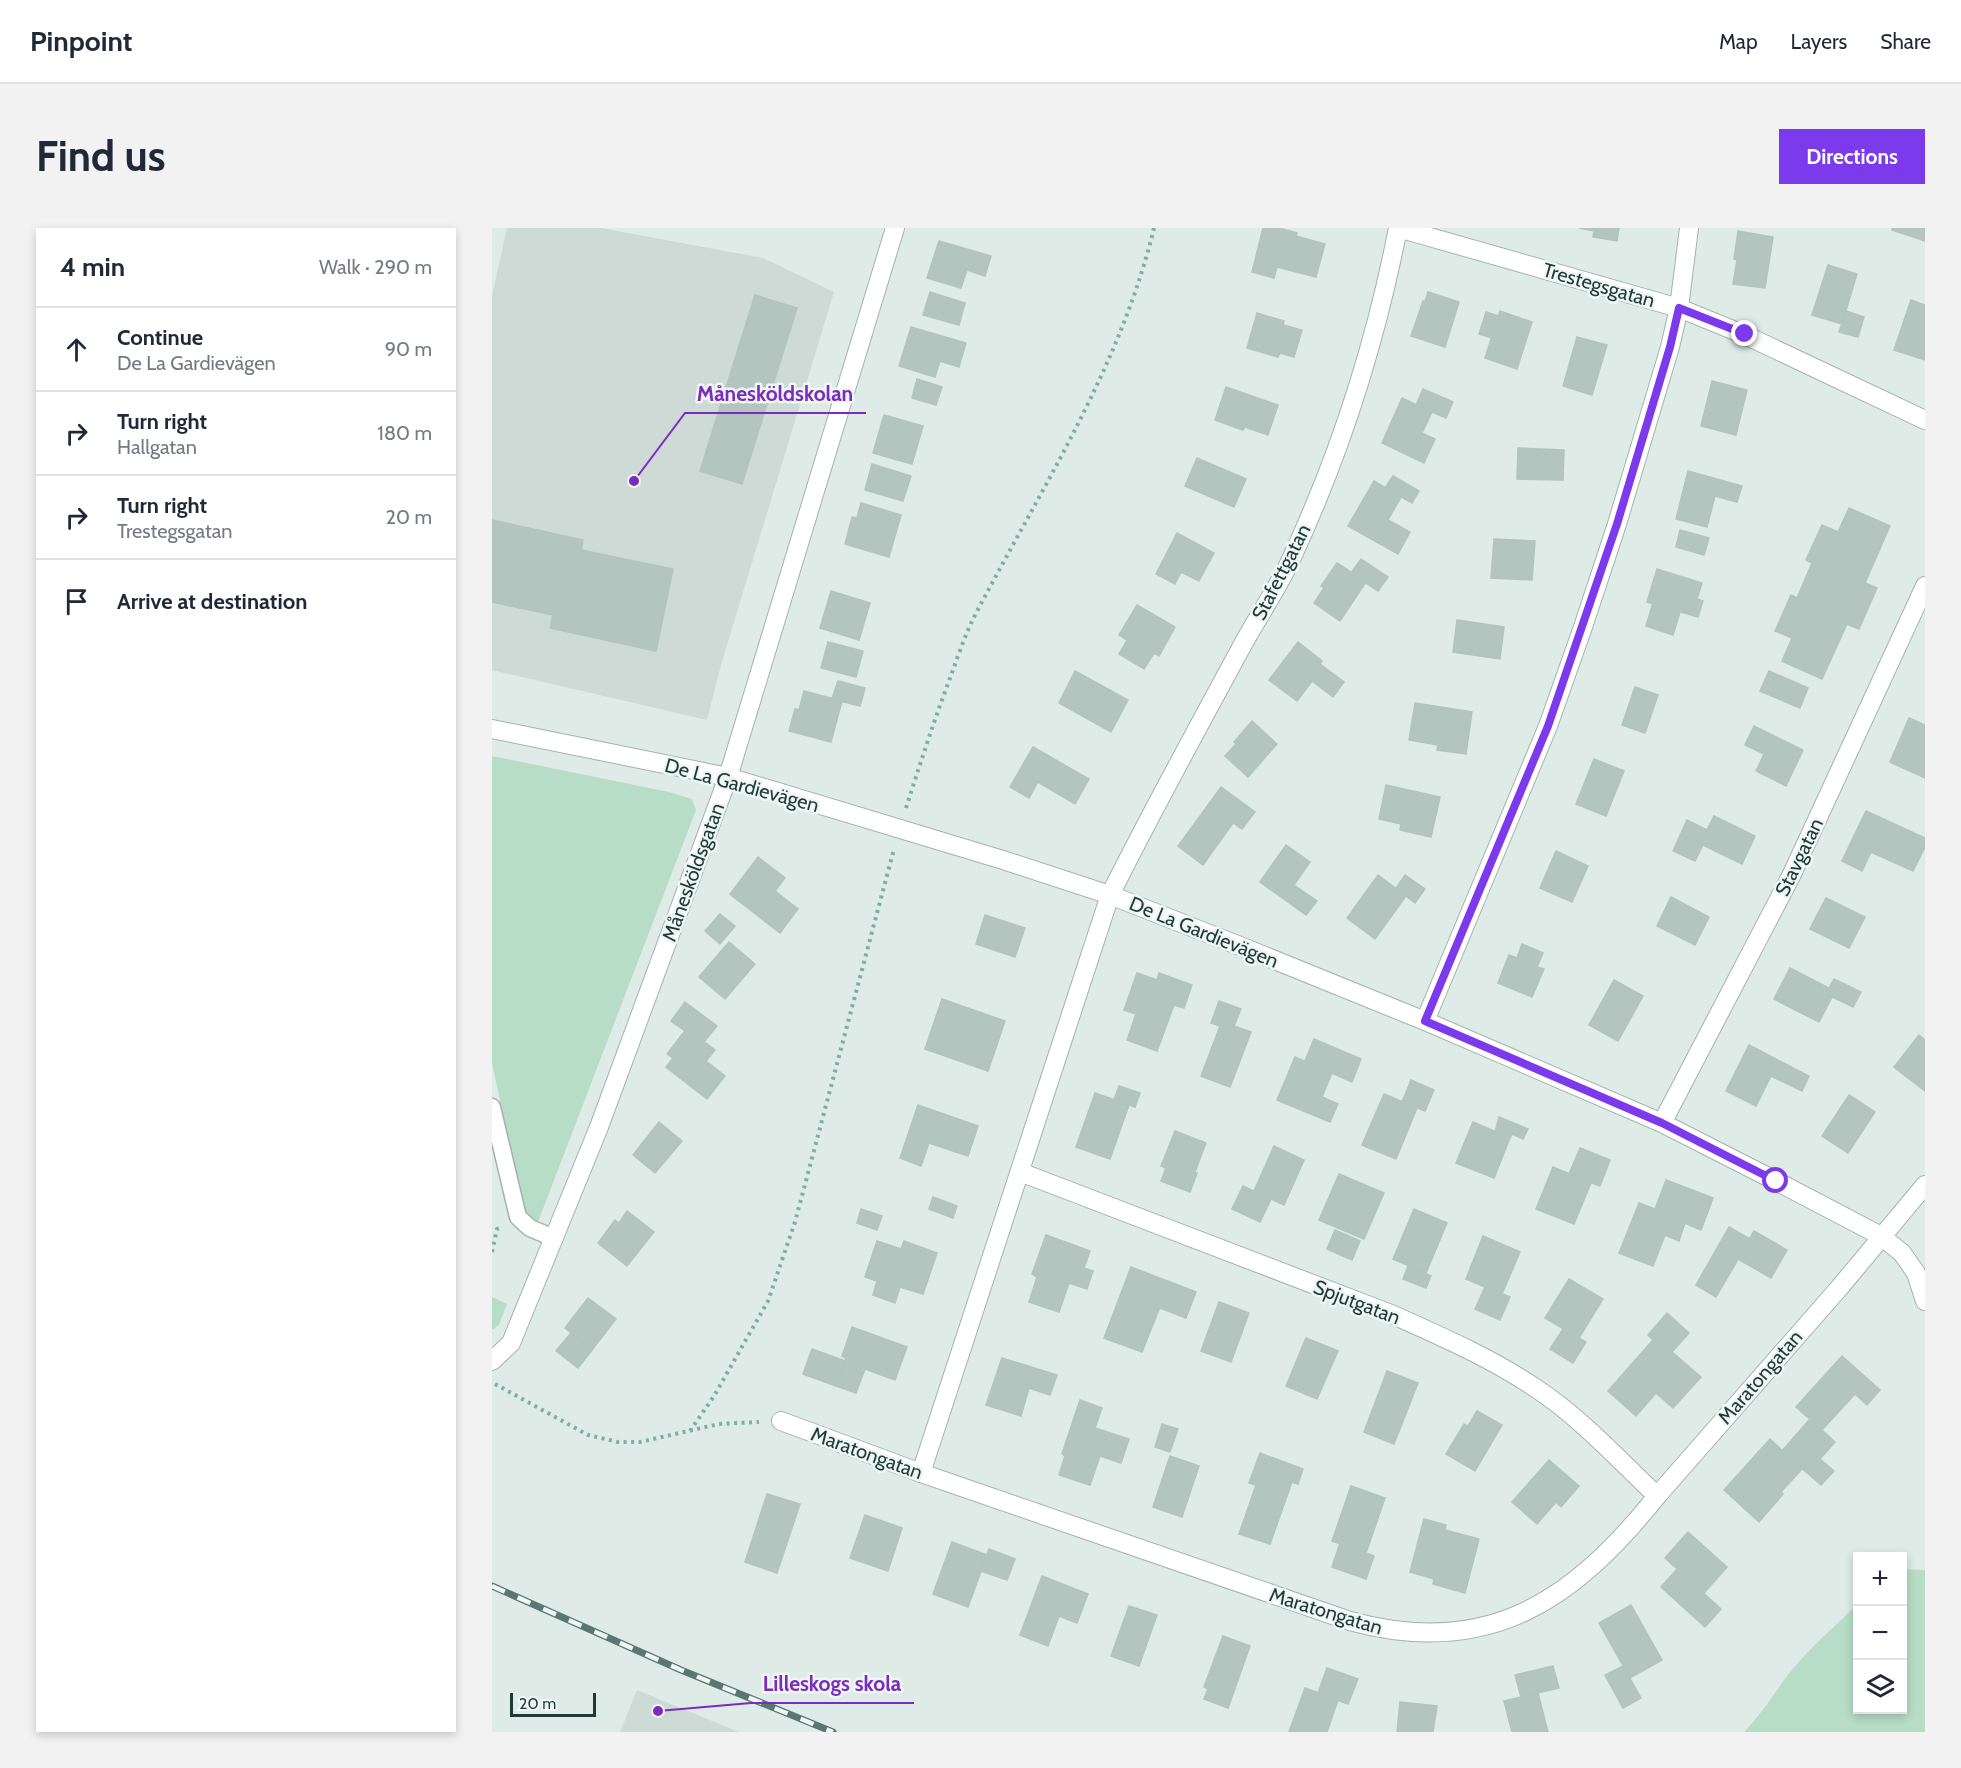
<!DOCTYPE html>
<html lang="en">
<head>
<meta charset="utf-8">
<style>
  :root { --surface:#fff; --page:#f2f2f3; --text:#1f2937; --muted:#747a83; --line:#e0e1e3; --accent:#7c3aed }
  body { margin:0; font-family:Cabin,sans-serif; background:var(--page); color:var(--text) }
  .controls { position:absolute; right:18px; bottom:18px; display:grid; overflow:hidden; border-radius:0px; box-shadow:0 3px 9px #0003 }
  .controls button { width:54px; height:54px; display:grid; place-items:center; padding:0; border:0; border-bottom:2px solid var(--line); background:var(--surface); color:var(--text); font:30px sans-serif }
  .scale { position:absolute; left:18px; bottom:15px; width:86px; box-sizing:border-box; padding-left:6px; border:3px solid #1f3b37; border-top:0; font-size:16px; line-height:21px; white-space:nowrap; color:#1f3b37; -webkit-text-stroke:4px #eff7f4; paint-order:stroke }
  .stop { position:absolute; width:18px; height:18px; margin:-14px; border:4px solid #7c3aed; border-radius:50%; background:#fff }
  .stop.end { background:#7c3aed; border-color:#fff; box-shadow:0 2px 6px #0008 }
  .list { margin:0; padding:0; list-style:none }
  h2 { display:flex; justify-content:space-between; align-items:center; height:78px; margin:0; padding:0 24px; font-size:26px }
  h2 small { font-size:20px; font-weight:400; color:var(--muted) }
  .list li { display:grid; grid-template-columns:39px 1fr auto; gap:18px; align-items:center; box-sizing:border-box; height:84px; padding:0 24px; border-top:2px solid var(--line) }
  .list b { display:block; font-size:22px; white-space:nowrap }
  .list p { margin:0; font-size:20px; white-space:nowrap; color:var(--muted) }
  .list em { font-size:20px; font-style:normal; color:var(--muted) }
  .icon { flex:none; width:33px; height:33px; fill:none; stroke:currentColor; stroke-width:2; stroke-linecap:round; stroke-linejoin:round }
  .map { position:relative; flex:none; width:1433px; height:1504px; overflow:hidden; border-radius:0px }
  header { display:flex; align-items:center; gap:36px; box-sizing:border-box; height:84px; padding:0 30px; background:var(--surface); border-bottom:2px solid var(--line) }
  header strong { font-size:28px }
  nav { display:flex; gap:33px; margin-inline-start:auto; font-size:21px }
  .intro { display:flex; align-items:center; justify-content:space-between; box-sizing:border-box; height:144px; padding:0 36px }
  h1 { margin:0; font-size:42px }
  .button { padding:15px 27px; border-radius:0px; background:var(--accent); color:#fff; font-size:21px; font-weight:700 }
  main { display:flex; gap:36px; padding:0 36px }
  aside { flex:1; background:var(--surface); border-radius:0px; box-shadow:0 3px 9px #0003 }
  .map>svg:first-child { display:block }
  .built { fill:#cddad6 }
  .green { fill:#b7ddc6 }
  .building { fill:#b4c5c0; stroke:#b1c4bf; stroke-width:1.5 }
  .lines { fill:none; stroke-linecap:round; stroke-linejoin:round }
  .service-casing { stroke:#a2b3af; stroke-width:19 }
  .minor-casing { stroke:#a2b3af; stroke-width:20 }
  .path { stroke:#7eafa7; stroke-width:4; stroke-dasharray:3 4.5; stroke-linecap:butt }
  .service { stroke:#fff; stroke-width:16 }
  .minor { stroke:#fff; stroke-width:18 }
  .rail-casing { stroke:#597773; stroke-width:7 }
  .rail { stroke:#eff7f4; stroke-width:4.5; stroke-dasharray:14; stroke-linecap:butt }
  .route { stroke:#7c3aed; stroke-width:8 }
  .labels { text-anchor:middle; stroke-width:5; stroke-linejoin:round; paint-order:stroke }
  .street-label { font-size:20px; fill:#1f3b37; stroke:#eff7f4 }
  .leader { fill:none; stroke:#7b2cbf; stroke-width:2 }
  .callout-dot { fill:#7b2cbf; stroke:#eff7f4; stroke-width:2 }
  .callout-label { font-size:21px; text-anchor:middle; font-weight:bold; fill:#7b2cbf; stroke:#eff7f4; stroke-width:5; stroke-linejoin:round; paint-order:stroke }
</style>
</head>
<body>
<header>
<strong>Pinpoint</strong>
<nav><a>Map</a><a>Layers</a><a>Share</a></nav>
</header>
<div class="intro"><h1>Find us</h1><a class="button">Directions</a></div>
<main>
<aside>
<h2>4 min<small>Walk · 290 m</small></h2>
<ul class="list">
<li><svg class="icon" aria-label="ahead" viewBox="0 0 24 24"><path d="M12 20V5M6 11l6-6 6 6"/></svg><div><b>Continue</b><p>De La Gardievägen</p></div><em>90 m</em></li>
<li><svg class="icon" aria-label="right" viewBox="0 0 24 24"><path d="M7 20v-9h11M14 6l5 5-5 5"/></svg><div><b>Turn right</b><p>Hallgatan</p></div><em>180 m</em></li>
<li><svg class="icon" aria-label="right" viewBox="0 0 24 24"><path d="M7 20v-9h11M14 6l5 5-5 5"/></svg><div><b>Turn right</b><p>Trestegsgatan</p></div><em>20 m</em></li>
<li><svg class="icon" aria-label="arrive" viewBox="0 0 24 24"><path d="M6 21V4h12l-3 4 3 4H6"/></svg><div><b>Arrive at destination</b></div></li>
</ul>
</aside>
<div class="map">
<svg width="1433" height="1504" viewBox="0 0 1433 1504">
  <rect width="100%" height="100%" fill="#dfebe7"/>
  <!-- built -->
  <g class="built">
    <path d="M15,0h94l162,30 71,34 -113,373 -14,55 -215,-50v-374z"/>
    <path d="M145,1462l102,42h-119z"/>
  </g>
  <!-- green -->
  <g class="green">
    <path d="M0,528l177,36 23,7 4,11 -158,412 -14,-11 -32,-148z"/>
    <path d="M0,1069l15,7 -8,21 -7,5z"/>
    <path d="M1411,1341l22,1v162h-181c17,-17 29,-37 43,-56 21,-27 46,-48 70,-71l1,105h44z"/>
  </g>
  <!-- building -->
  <g class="building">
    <path d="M771,0h16l18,5 -1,3 29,8 -9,33 -39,-10 -3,11 -22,-6z"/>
    <path d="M1087,0h40l-2,13 -24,-4 1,-6z"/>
    <path d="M1400,0h33v13l-33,-11z"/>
    <path d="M1246,3l35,6 -8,51 -32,-4 4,-24 -3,-1z"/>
    <path d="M447,13l52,15 -6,20 -18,-6 -6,18 -34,-10z"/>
    <path d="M1336,37l29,9 -15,50 -30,-9z"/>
    <path d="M438,64l35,11 -6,22 -36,-10z"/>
    <path d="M936,64l31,10 -14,45 -34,-11 12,-35 2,1z"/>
    <path d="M263,67l42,13 -55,176 -42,-13z"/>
    <path d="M1419,72l14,5v55l-31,-10z"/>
    <path d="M1008,83l32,11 -15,47 -32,-11z"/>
    <path d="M1354,83l18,6 -6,20 -19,-5z"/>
    <path d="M994,84l13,4 -7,22 -13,-4z"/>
    <path d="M765,85l27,8 -1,4 19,5 -8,27 -14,-4 -2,4 -31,-9z"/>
    <path d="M419,99l55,16 -7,24 -19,-6 -5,16 -36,-11z"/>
    <path d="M1085,109l30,8 -15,50 -29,-9z"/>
    <path d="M425,151l25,8 -6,18 -24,-7z"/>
    <path d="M1220,153l35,9 -11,45 -35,-9z"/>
    <path d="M734,159l52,18 -10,30 -23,-8 -2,3 -28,-10z"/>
    <path d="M931,161l30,13 -7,16 -30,-13z"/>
    <path d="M910,170l30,14 -10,21 13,6 -11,24 -42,-20z"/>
    <path d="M392,187l39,11 -11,38 -39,-11z"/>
    <path d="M1026,220l46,2 -1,30 -46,-1z"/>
    <path d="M705,230l49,21 -12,28 -49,-21z"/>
    <path d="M380,236l39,12 -8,25 -38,-11z"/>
    <path d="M1196,243l54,15 -5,16 -22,-6 -8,31 -31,-8z"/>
    <path d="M901,248l26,15 -7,12 -27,-15z"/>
    <path d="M882,253l27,16 -13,23 22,12 -12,22 -50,-28z"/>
    <path d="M369,275l40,12 -12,42 -44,-13 7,-27 5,1z"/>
    <path d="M1357,280l41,18 -25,57 12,5 -18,41 -12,-5 -25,55 -40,-18 10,-23 -17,-7 16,-36 6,3 15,-35 -6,-3 16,-35 16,7z"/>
    <path d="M0,292l91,20 -2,10 92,19 -17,82 -106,-23 3,-13 -61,-13z"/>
    <path d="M1188,302l29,8 -5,17 -28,-8z"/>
    <path d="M685,305l37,20 -15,28 -18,-9 -6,12 -19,-10z"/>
    <path d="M1002,311l41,2 -3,39 -41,-2z"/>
    <path d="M869,331l27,18 -10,14 -27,-18z"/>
    <path d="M845,335l29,19 -26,39 -26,-18 10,-15 -3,-2z"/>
    <path d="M1165,341l45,14 -5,16 6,2 -5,16 -51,-15z"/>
    <path d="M339,363l39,12 -11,37 -39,-12z"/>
    <path d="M1161,375l27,9 -7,23 -27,-9z"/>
    <path d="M645,377l38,22 -16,29 -5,-3 -10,16 -25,-15 8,-14 -8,-5z"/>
    <path d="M965,392l47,7 -4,32 -47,-7z"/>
    <path d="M336,414l35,9 -7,26 -35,-9z"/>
    <path d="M806,414l24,19 -2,3 24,18 -11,15 -21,-16 -15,20 -28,-21z"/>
    <path d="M583,443l53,29 -17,32 -52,-29z"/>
    <path d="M1277,443l39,17 -8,20 -40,-17z"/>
    <path d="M346,453l27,7 -5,18 -28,-7z"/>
    <path d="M1143,459l23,8 -13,38 -23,-8z"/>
    <path d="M312,463l38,10 -11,41 -42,-11 6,-22 4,1z"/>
    <path d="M923,475l57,9 -6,42 -29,-4 1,-5 -29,-5z"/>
    <path d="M1417,490l16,7v53l-35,-16z"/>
    <path d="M760,493l25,23 -29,33 -23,-21 11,-12 -2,-2z"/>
    <path d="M1262,498l49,24 -17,36 -30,-15 8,-17 -19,-9z"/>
    <path d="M541,519l56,32 -14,25 -37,-22 -9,16 -19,-11z"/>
    <path d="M1102,531l30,12 -18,45 -30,-12z"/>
    <path d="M894,557l54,12 -9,40 -31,-7 1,-6 -22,-5z"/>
    <path d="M729,559l34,25 -13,17 -34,-24z"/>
    <path d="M716,577l25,18 -30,42 -25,-19z"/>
    <path d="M1374,583l59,27v9l-12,24 -42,-19 -9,19 -20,-10z"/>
    <path d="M1222,588l41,20 -13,28 -39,-19 -8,16 -22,-10 14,-31 20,10z"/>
    <path d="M794,617l24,17 -16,23 23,16 -11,14 -46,-33z"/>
    <path d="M1064,623l32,15 -16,36 -32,-14z"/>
    <path d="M266,629l27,21 -10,13 23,18 -18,24 -50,-39z"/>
    <path d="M886,647l28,21 -31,43 -28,-21z"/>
    <path d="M913,647l20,14 -10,14 -19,-15z"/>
    <path d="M1179,669l38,20 -14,28 -38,-19z"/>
    <path d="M1334,670l39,19 -16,31 -39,-19z"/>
    <path d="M228,686l15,12 -15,18 -15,-13z"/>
    <path d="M493,687l40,13 -10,29 -39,-13z"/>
    <path d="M237,714l26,22 -30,35 -26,-22z"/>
    <path d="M1030,716l21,9 -6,14 7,2 -12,28 -34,-14 11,-28 8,3z"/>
    <path d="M1298,740l39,20 -3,6 6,3 -13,25 -45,-23z"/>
    <path d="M645,745l20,7 2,-7 33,12 -8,23 -10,-3 -17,46 -30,-11 9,-26 -12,-4z"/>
    <path d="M1342,751l27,13 -8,15 -27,-13z"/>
    <path d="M1122,752l29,16 -25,45 -29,-16z"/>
    <path d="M450,771l63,22 -17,50 -63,-22z"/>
    <path d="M727,773l22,8 -7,17 17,6 -21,55 -29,-11 19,-50 -9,-3z"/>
    <path d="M193,774l32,24 -13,16 -17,-14 -2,3 -14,-10z"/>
    <path d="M195,800l28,22 -9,11 19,15 -18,23 -41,-32 7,-9 -6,-4z"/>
    <path d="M1427,807l6,5v51l-31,-24z"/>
    <path d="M822,811l47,20 -9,23 -47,-21z"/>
    <path d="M1257,817l60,31 -7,15 -31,-15 -15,30 -30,-15z"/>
    <path d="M803,829l37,16 -10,24 16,7 -8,18 -53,-22z"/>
    <path d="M919,852l23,10 -9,21 -23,-9z"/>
    <path d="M627,858l21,7 -5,14 -21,-7z"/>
    <path d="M603,865l34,12 -19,54 -34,-12z"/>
    <path d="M892,866l33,14 -21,51 -34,-14z"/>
    <path d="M1357,867l26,17 -27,41 -26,-17z"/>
    <path d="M426,877l60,21 -10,30 -39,-13 -8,23 -21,-8z"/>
    <path d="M1007,889l29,12 -5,10 -11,-5 -2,4 -15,-6z"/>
    <path d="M167,894l23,19 -27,32 -22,-18z"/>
    <path d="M981,894l37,16 -16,40 -38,-15z"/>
    <path d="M683,903l31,12 -11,29 2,1 -7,19 -29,-11 5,-13 -5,-2z"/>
    <path d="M782,918l30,14 -20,45 -30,-14z"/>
    <path d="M1088,920l30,12 -10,26 -31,-12z"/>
    <path d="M1061,939l38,16 -17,41 -38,-15z"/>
    <path d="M847,946l45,19 -20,46 -45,-19z"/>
    <path d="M1174,952l47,18 -12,32 -16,-7 -6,18 -14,-6 -12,31 -34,-13 20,-50 16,6z"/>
    <path d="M751,958l28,13 -11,23 -28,-13z"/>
    <path d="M441,969l24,9 -4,12 -24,-9z"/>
    <path d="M369,981l21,7 -5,14 -20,-7z"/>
    <path d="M922,981l33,14 -21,50 -33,-14z"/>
    <path d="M135,983l27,21 -27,34 -29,-23 17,-23 4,3z"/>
    <path d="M1237,999l21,12 -34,58 -20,-12z"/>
    <path d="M843,1002l25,11 -8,19 -25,-11z"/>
    <path d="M1262,1003l33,19 -16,28 -33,-19z"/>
    <path d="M554,1007l44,16 -6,17 9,3 -6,18 -18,-6 -10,29 -30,-10 8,-25 -5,-3z"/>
    <path d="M991,1008l37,16 -18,42 -36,-15z"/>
    <path d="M385,1013l24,8 3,-8 33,12 -14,41 -23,-7 -5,16 -22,-8 4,-14 -12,-4z"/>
    <path d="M916,1038l23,10 -5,12 -23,-9z"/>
    <path d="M639,1039l39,15 -28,70 -38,-14z"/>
    <path d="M1077,1051l34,20 -24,39 -34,-20z"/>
    <path d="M678,1054l26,10 -10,26 -26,-10z"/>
    <path d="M993,1059l25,10 -10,23 -25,-11z"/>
    <path d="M96,1070l28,21 -24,31 -27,-22z"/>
    <path d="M727,1074l30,11 -18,49 -30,-11z"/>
    <path d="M1175,1085l22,20 -17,19 29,25 -28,31 -17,-15 -20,23 -28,-25 45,-51 -5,-5z"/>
    <path d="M360,1099l55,20 -12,33 -30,-11 -9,24 -20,-7 10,-28 -4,-2z"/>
    <path d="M1071,1101l23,13 -13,21 -23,-14z"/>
    <path d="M79,1105l21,17 -14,18 -22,-17z"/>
    <path d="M814,1110l32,13 -21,48 -31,-13z"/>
    <path d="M320,1121l33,12 -9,25 -33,-12z"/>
    <path d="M1350,1128l38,34 -13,15 -12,-11 -33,36 -26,-23z"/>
    <path d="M510,1130l55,17 -7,20 -21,-7 -8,28 -35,-11z"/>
    <path d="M895,1143l31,12 -24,61 -30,-12z"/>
    <path d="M588,1172l22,8 -7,20 34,11 -8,24 -21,-7 -10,29 -31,-10 6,-19 -3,-2z"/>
    <path d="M985,1183l25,14 -27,46 -29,-17 18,-30 4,2z"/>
    <path d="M1318,1191l25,23 -15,17 14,12 -13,14 -39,-34z"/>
    <path d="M670,1196l16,5 -8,23 -15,-5z"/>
    <path d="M1278,1211l32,30 -21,23 2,2 -24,28 -35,-32z"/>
    <path d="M768,1225l43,16 -5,15 -6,-2 -22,62 -31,-10 17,-49 -7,-2z"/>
    <path d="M678,1228l29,10 -17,51 -29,-10z"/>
    <path d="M1057,1232l30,26 -18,21 -5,-5 -19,22 -25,-22z"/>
    <path d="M859,1258l34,12 -19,55 -34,-12z"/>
    <path d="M275,1266l33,10 -23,69 -32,-11z"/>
    <path d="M373,1287l37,13 -14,43 -38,-13z"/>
    <path d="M932,1291l22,6 -1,5 34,9 -14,54 -32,-9 1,-5 -24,-7z"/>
    <path d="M1196,1304l39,35 -23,26 -39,-35z"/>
    <path d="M460,1314l35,13 -19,52 -35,-13z"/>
    <path d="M848,1315l34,13 -8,23 -34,-12z"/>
    <path d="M497,1321l26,10 -8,21 -26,-9z"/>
    <path d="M1185,1341l44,40 -16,18 -44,-40z"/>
    <path d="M550,1348l46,18 -11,29 -18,-7 -11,30 -28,-11z"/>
    <path d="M1139,1377l31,55 -32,18 -31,-55z"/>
    <path d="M637,1378l28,9 -18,51 -28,-10z"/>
    <path d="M731,1408l27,10 -22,62 -24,-9 4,-10 -4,-2z"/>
    <path d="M1061,1438l6,22 -38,9 -6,-22z"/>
    <path d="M1131,1438l18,32 -18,10 -18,-33z"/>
    <path d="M835,1440l31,11 -10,25 -30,-11z"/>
    <path d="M813,1460l33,12 -11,32h-38z"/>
    <path d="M1046,1465l10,39h-36l-8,-31z"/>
    <path d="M908,1474l37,4 -4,26h-36z"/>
  </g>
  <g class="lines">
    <defs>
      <path id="service" d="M0,879l26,110 12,11 24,10"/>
      <g id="minor">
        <path d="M906,0l281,80 66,27 180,85"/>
        <path d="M0,501l236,48 275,83 107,35 130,51 185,75 237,102 114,58 105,55 21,17 14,20 9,28"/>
        <path d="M933,793l123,-295 35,-99 34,-103 53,-177 9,-39 10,-80"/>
        <path d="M1170,895l130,-249 133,-288"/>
        <path d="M528,944l371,142c49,22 98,43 143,73 46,30 83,71 123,109"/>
        <path d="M0,1133l19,-18 88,-216 129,-350 167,-549"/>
        <path d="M289,1193l140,52 429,148c138,38 223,-20 307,-125l183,-209 85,-102"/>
        <path d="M429,1245l189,-578c42,-84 87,-166 132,-249 16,-30 37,-59 51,-91 48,-104 83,-214 105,-327"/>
      </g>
    </defs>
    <!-- service casing -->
    <use href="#service" class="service-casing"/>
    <!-- minor casing -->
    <use href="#minor" class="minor-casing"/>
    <!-- path -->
    <g class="path">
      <path d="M414,580c14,-44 28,-87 44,-130 7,-19 14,-40 23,-59 66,-127 147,-250 181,-391"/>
      <path d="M0,1024l5,-23 3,-1"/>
      <path d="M3,1156l93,51 30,7h22l79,-18 40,-2"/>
      <path d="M198,1203l24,-35 54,-95 27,-79 99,-373"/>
    </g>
    <!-- service -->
    <use href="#service" class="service"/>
    <!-- minor -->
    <use href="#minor" class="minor"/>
    <defs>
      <path id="rail" d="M0,1358l189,84 152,62"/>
    </defs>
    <!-- rail casing -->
    <use href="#rail" class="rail-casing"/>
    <!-- rail -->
    <use href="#rail" class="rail"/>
  </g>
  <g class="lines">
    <!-- route -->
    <path class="route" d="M1253,106l-66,-26 -9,39 -53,177 -69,202 -123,295 237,102 114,58"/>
  </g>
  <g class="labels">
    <!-- street labels -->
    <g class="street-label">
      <text transform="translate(1107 57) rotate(16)" y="7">Trestegsgatan</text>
      <text transform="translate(789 344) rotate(-63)" y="7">Stafettgatan</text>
      <text transform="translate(250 557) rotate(15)" y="7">De La Gardievägen</text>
      <text transform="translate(1307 629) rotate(-64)" y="7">Stavgatan</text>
      <text transform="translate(201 644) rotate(-70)" y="7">Månesköldsgatan</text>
      <text transform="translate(712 704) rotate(22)" y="7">De La Gardievägen</text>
      <text transform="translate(865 1074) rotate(21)" y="7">Spjutgatan</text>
      <text transform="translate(1268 1149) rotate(-49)" y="7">Maratongatan</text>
      <text transform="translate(375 1225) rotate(20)" y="7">Maratongatan</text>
      <text transform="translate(834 1383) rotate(17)" y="7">Maratongatan</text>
    </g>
  </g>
  <!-- callouts -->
  <path class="leader" d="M142 253L193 185H374M166 1483L259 1475H422"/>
  <g class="callout-dot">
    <circle cx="142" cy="253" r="6"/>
    <circle cx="166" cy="1483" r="6"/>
  </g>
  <g class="callout-label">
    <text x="283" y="173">Månesköldskolan</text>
    <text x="340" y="1463">Lilleskogs skola</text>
  </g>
</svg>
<div class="controls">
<button>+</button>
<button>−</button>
<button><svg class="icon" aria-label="layers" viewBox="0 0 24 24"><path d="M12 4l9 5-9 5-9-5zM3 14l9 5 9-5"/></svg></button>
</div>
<div class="scale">20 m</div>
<div class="stop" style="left:1284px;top:953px"></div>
<div class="stop end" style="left:1253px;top:106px"></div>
</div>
</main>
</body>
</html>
